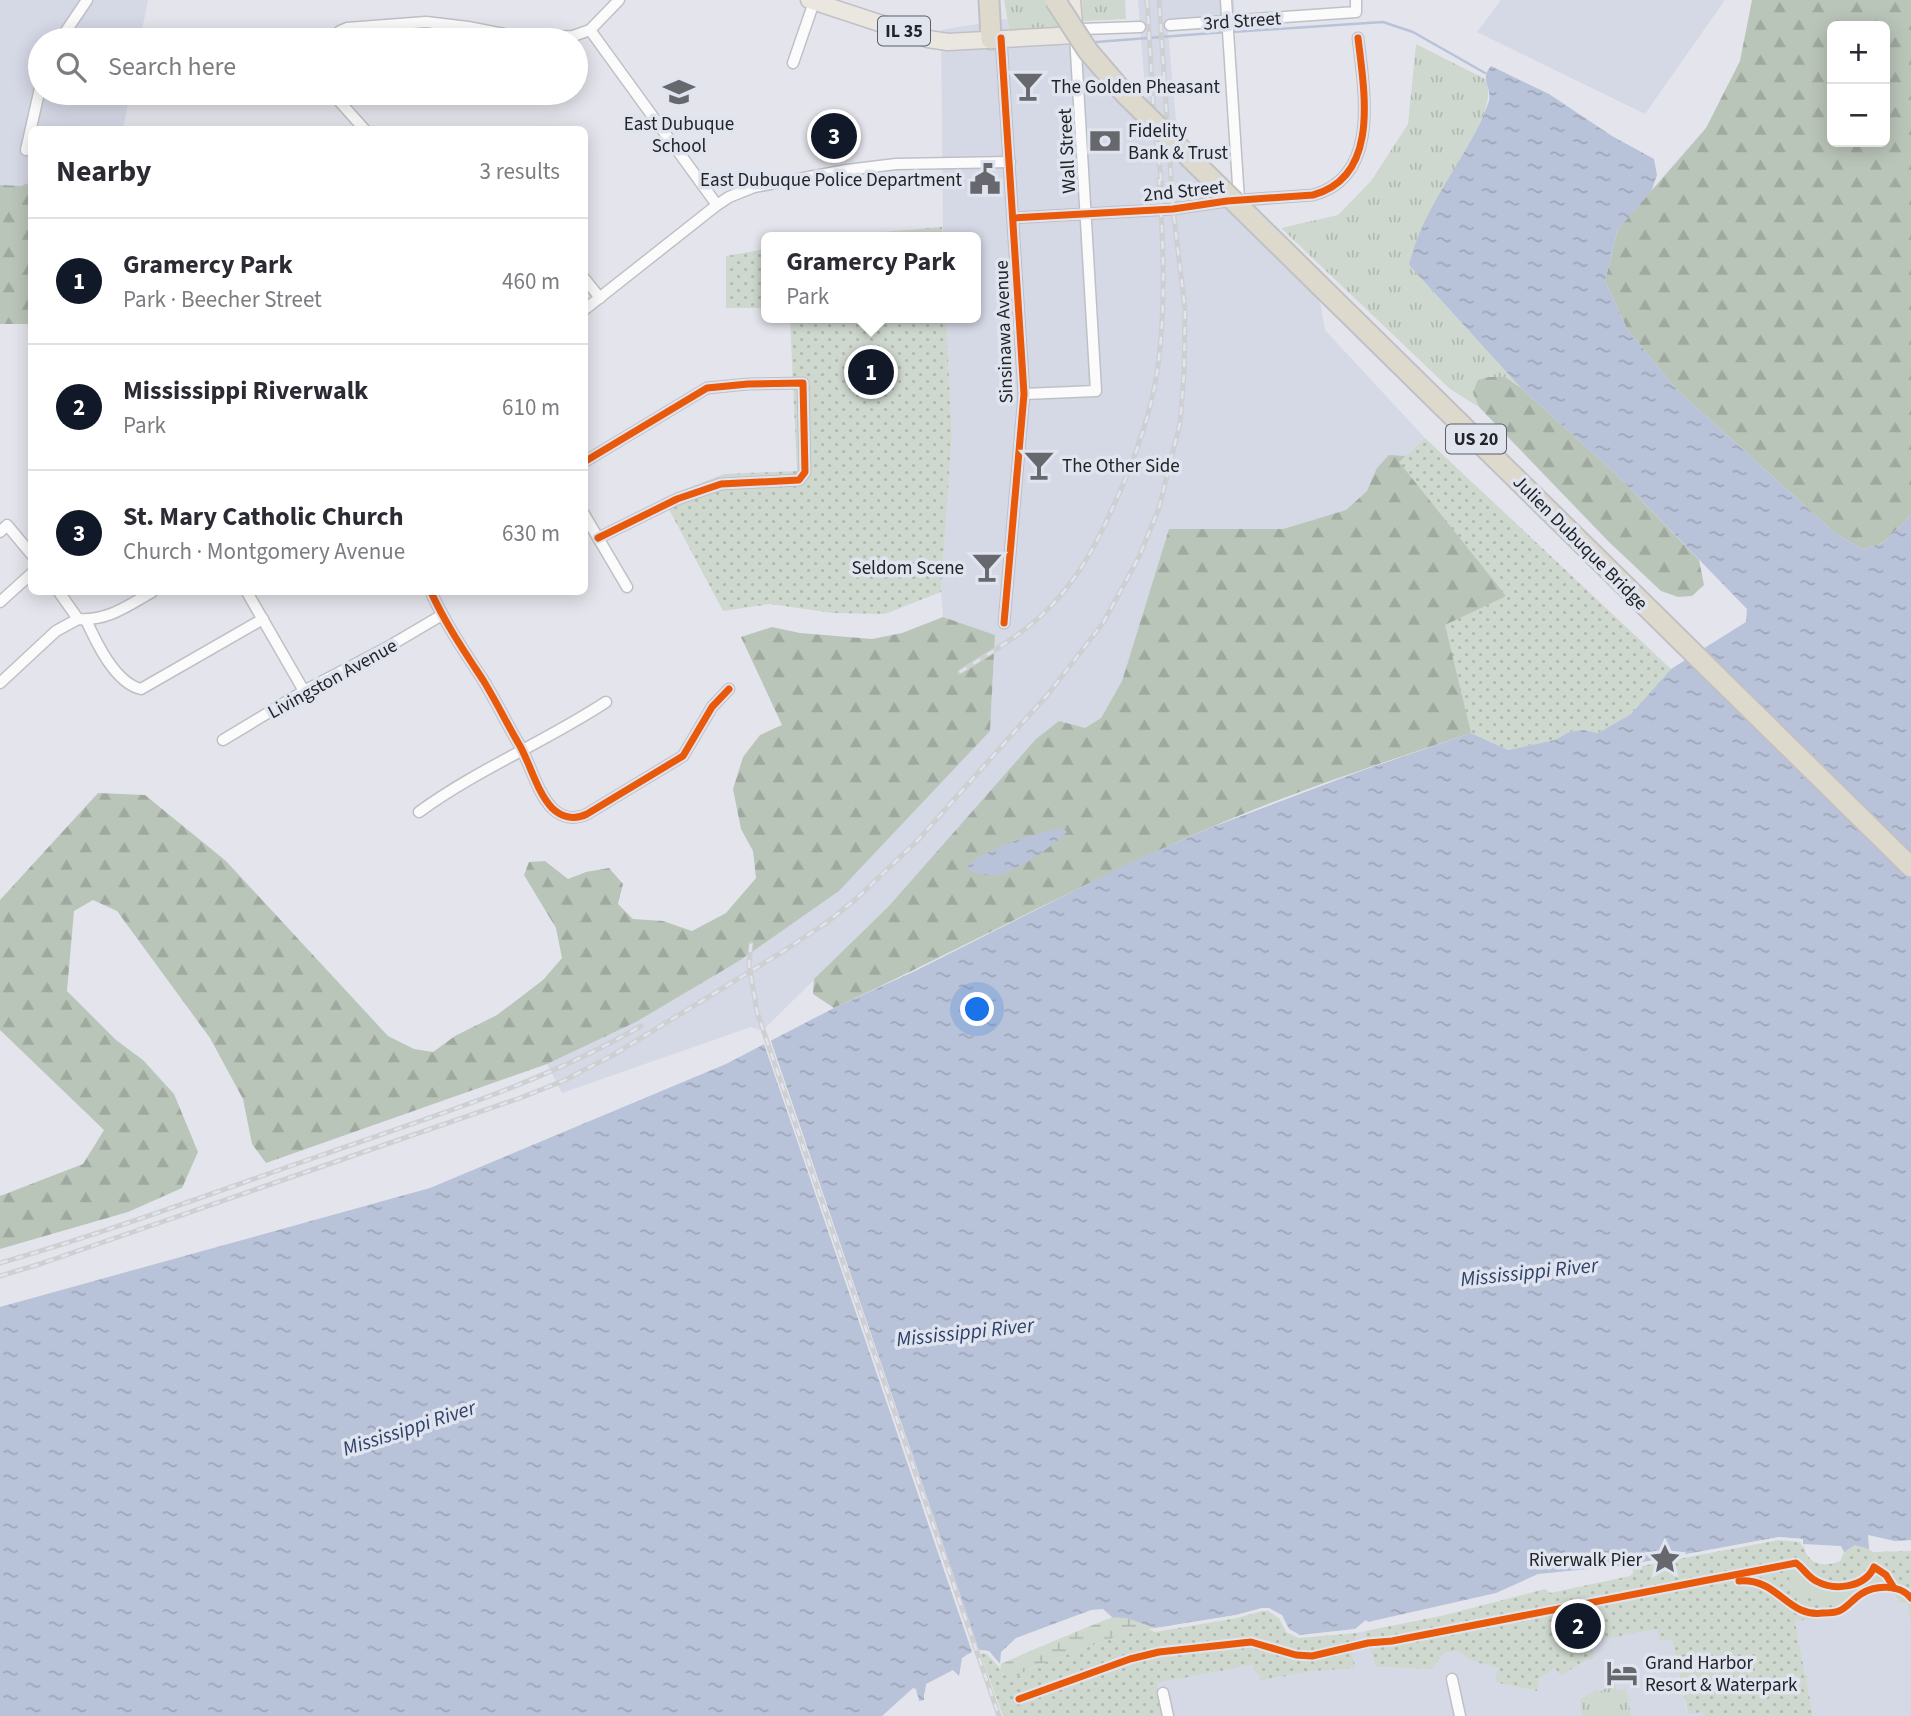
<!DOCTYPE html>
<html lang="en">
<head>
<meta charset="utf-8">
<style>
  :root { --surface:#fff; --page:#f7f7f7; --text:#2b2b33; --muted:#7c7c81; --line:#e1e1e2; --accent:#111827 }
  body { margin:0; font-family:"Source Sans 3",sans-serif; background:var(--page); color:var(--text) }
  .controls { position:absolute; right:21px; top:21px; display:grid; overflow:hidden; border-radius:10px; box-shadow:0 4px 18px #0003 }
  .controls button { width:63px; height:63px; display:grid; place-items:center; padding:0; border:0; border-bottom:2px solid var(--line); background:var(--surface); color:var(--text); font:35px sans-serif }
  .you { position:absolute; left:978px; top:1010px; width:24px; height:24px; margin:-18px; border:5px solid #fff; border-radius:50%; background:#1a73e8; box-shadow:0 0 0 10px #1a73e833 }
  .badge { display:grid; place-items:center; width:46px; height:46px; border-radius:50%; background:var(--accent); color:#fff; font-size:23px; font-weight:700 }
  .pin { position:absolute; translate:-50% -50%; border:4px solid #fff; box-shadow:0 2px 7px #0006 }
  .popup { position:absolute; left:761px; top:232px; width:220px; height:91px; box-sizing:border-box; display:grid; place-content:center; border-radius:10px; background:var(--surface); filter:drop-shadow(0 2px 5px #0005); font-size:23px; white-space:nowrap; color:var(--muted) }
  .popup b { font-size:26px; color:var(--text) }
  .popup::after { content:''; position:absolute; left:50%; top:100%; margin-left:-14px; border:14px solid transparent; border-top-color:var(--surface) }
  .list { margin:0; padding:0; list-style:none }
  h2 { display:flex; justify-content:space-between; align-items:center; height:91px; margin:0; padding:0 28px; font-size:30px }
  h2 small { font-size:23px; font-weight:400; color:var(--muted) }
  .list li { display:grid; grid-template-columns:46px 1fr auto; gap:21px; align-items:center; box-sizing:border-box; height:126px; padding:0 28px; border-top:2px solid var(--line) }
  .list b { display:block; font-size:26px; white-space:nowrap }
  .list p { margin:0; font-size:23px; white-space:nowrap; color:var(--muted) }
  .list em { font-size:23px; font-style:normal; color:var(--muted) }
  .icon { flex:none; width:38px; height:38px; fill:none; stroke:currentColor; stroke-width:2; stroke-linecap:round; stroke-linejoin:round }
  .map { position:relative; flex:none; width:1911px; height:1716px; overflow:hidden }
  .search { position:absolute; background:var(--surface); box-shadow:0 4px 18px #0003; left:28px; top:28px; width:560px; height:77px; display:flex; align-items:center; gap:18px; box-sizing:border-box; padding:0 24px; border-radius:38px; color:var(--muted); font-size:26px }
  .panel { position:absolute; background:var(--surface); box-shadow:0 4px 18px #0003; left:28px; top:126px; width:560px; height:469px; border-radius:10px }
  .map>svg:first-child { display:block }
  .built { fill:#d5d8e5 }
  .grass { fill:url(#grass-tufts) }
  .forest { fill:url(#forest-firs); fill-rule:evenodd }
  .wetland { fill:url(#wetland-marsh) }
  .park { fill:url(#park-dots) }
  .garden { fill:#cfd8ce }
  .water { fill:url(#water-ripples) }
  .pier { fill:#e4e5ec }
  .lines { fill:none; stroke-linecap:round; stroke-linejoin:round }
  .stream { stroke:#b8c2d8; stroke-width:2.5 }
  .street-casing { stroke:#bfc0c6; stroke-width:13 }
  .primary-casing { stroke:#c1c1c5; stroke-width:19 }
  .highway-casing { stroke:#c1c1c5; stroke-width:23 }
  .street { stroke:#fbfbfc; stroke-width:10 }
  .primary { stroke:#e9e7e0; stroke-width:16 }
  .highway { stroke:#ddd9cd; stroke-width:19 }
  .rail-casing { stroke:#cecfd1; stroke-width:5 }
  .rail { stroke:#e0e4ef; stroke-width:2.5; stroke-dasharray:8; stroke-linecap:butt }
  .highway-bridge-casing { stroke:#c1c1c5; stroke-width:23; stroke-linecap:butt }
  .highway-bridge { stroke:#ddd9cd; stroke-width:19 }
  .cycleway-casing { stroke:#e0e4ef; stroke-width:11 }
  .cycleway { stroke:#e8590c; stroke-width:7 }
  .labels { text-anchor:middle; stroke-width:7; stroke-linejoin:round; paint-order:stroke }
  .shield { fill:#e0e4ef; stroke:#5b5e64; stroke-width:2 }
  .shield-label { font-size:18px; font-weight:bold; fill:#222428 }
  .street-label { font-size:19px; fill:#222428; stroke:#e0e4ef }
  .poi-label { font-size:19px; fill:#222428; stroke:#e0e4ef; text-anchor:start }
  .water-label { font-size:21px; font-style:italic; fill:#2e4169; stroke:#e0e4ef }
</style>
</head>
<body>
<div class="map">
<svg width="1911" height="1716" viewBox="0 0 1911 1716">
  <defs>
    <pattern id="grass-tufts" width="24" height="20" patternUnits="userSpaceOnUse" patternTransform="scale(1.75)"><rect width="24" height="20" fill="#cfd8ce"/><path d="M3 7l-1-3M5 7V3M7 7l1-3M15 17l-1-3M17 17v-4M19 17l1-3" fill="none" stroke="#b1b9b1"/></pattern>
    <pattern id="forest-firs" width="22" height="20" patternUnits="userSpaceOnUse" patternTransform="scale(1.75)"><rect width="22" height="20" fill="#bac5b9"/><path d="M5 1l3.5 6h-7zM16 11l3.5 6h-7z" fill="#a0a99f"/></pattern>
    <pattern id="wetland-marsh" width="20" height="14" patternUnits="userSpaceOnUse" patternTransform="scale(1.75)"><rect width="20" height="14" fill="#cfd8ce"/><path d="M1 5h8M5 5V1M11 12h8M15 12V8" fill="none" stroke="#b1b9b1"/></pattern>
    <pattern id="park-dots" width="8" height="8" patternUnits="userSpaceOnUse" patternTransform="scale(1.75)"><rect width="8" height="8" fill="#cfd8ce"/><path d="M2 2h.1M6 6h.1" fill="none" stroke="#b1b9b1" stroke-width="1.8" stroke-linecap="round"/></pattern>
    <pattern id="water-ripples" width="26" height="14" patternUnits="userSpaceOnUse" patternTransform="scale(1.75)"><rect width="26" height="14" fill="#b8c2d8"/><path d="M2 4q2-2 4 0t4 0M15 11q2-2 4 0t4 0" fill="none" stroke="#9ea7b9"/></pattern>
  </defs>
  <rect width="100%" height="100%" fill="#e4e5ec"/>
  <!-- built -->
  <g class="built">
    <path d="M0,0h148l-8,40h-100v53h90l-7,36 -91,1 -1,78 -31,-8z"/>
    <path d="M1138,0h96l2,27 -68,5 9,99 -31,-30z"/>
    <path d="M1501,0h224l-80,114 -168,-82z"/>
    <path d="M1007,19l3,16 59,1 250,260 6,34 100,108 -79,72 -63,19h-114l-47,152 -21,37 -16,10 -136,120 -183,179 -7,3 -8,-3 -189,66 -15,-29 89,-42 103,-61 100,-70 151,-160 5,-96 -52,-18 -2,-25 11,-157 -6,-117h30v-81h-33l-2,-207z"/>
    <path d="M1880,1591l10,1 8,9 9,2 4,21v92h-98l-7,-38 4,-2 -5,-2 -10,-53 46,-8 19,-15z"/>
    <path d="M1363,1627l14,40 52,2 4,-1 11,-15 14,-2 14,10 26,7 -2,14 40,9 3,-12 51,-37 67,-13 15,9 15,75 16,-1v4h-540l-7,-33 98,-18 6,11v5l54,-10 42,-3 -6,-20z"/>
  </g>
  <!-- grass -->
  <g class="grass">
    <path d="M1004,0h66l2,35h-62z"/>
    <path d="M1082,0h43l1,19 -43,2z"/>
    <path d="M1416,44l69,35c7,16 1,28 -5,44l-71,142 112,123 -16,-11 -32,15 6,15 -29,-18 -169,-161 57,-13 33,-34 37,-57z"/>
    <path d="M1615,1680l1,10 10,-1 5,27h-49l-2,-16 17,-11 3,3 9,-6 -3,-4z"/>
  </g>
  <!-- forest -->
  <g class="forest">
    <path d="M1752,0h159v515l-28,28 -20,6 -27,-15 -159,-144 -50,-61 -22,-48 13,-52 88,-101 34,-67zM1832,26h53v116h-53z"/>
    <path d="M31,182v142h-31v-139l21,1z"/>
    <path d="M1489,377h16l16,11 95,86 83,86 5,25 -12,11 -14,1 -17,-6 -52,-49 -130,-135 -6,-15 5,-12z"/>
    <path d="M1389,455l16,1 101,140 -35,137c-89,30 -179,59 -264,96 -127,55 -248,121 -373,179l-21,-14 1,-15 75,-73 147,-167 23,-18 26,7 16,-10 21,-37 47,-152h114l63,-19 21,-19 10,-23z"/>
    <path d="M943,617l52,18 -5,96 -151,160 -100,70 -103,61 -89,42 -281,99 -14,-19 -9,-45 -33,-61 -93,-127 -24,-11 -19,11 -7,80 49,49 27,20 31,34 24,58 -16,36 -54,24 -128,37v-53l83,-32 21,-34 -104,-100v-130l98,-107 47,2 81,66 162,175 26,13 19,3 22,-16 42,-21 46,-35 19,-22 -6,-30 -32,-53 5,-13 16,-1 23,18 18,-7 23,-4 14,16 -5,20 15,15 30,2 29,10 34,-18 30,-35 -3,-27 -12,-22 -8,-40 10,-32 17,-22 22,-10 -41,-88 31,-10 28,6 72,6 30,-6z"/>
  </g>
  <!-- wetland -->
  <path class="wetland" d="M1269,1608l-148,27 -90,33 -15,9h-9l-7,-6 1,-7 11,-8 118,-46z"/>
  <!-- park -->
  <g class="park">
    <path d="M942,227l1,10h-112l5,-1z"/>
    <path d="M766,249v59h-40v-52z"/>
    <path d="M790,318h156l6,117 -11,157 -56,22 -52,-1 -63,-9 -47,7 -60,-113 61,-24 73,-3z"/>
    <path d="M1425,438l246,231 -40,45 -33,19 -15,-3 -14,2 -14,8 -47,10 -37,-17 -26,-108 61,-29 -107,-134z"/>
    <path d="M1779,1537l24,2c1,23 16,30 37,22l4,-9 11,-7 56,2v77l-4,-21h-7c-20,-32 -41,3 -61,10 -13,5 -30,6 -44,8l10,53 6,3 -5,1 7,38h-110v-4l-15,2 -16,-75 -12,2 -3,-12 -67,13 4,15 -3,3 -3,-2 -27,18 -6,-8 -16,11 -2,12 -42,-9 3,-14 -26,-7 -14,-10 -14,2 -11,15 -4,1 -53,-2 -13,-40 -13,21 6,20 -42,3 -55,10 1,-5 -5,-5 -2,-6 -96,18 6,33h-160l-24,-66 4,-1 18,15 -2,4 4,7 13,2 15,-9 90,-33 94,-18 40,-7 372,-45z"/>
  </g>
  <!-- garden -->
  <path class="garden" d="M1797,1566c21,28 48,32 75,9l9,5 -5,4 -5,-4 -31,26 -46,-12 -8,-26z"/>
  <!-- water -->
  <g class="water">
    <path d="M1491,66l58,28 63,42 42,23 3,16 -6,17 -33,37 -13,52 22,48 50,61 159,144 27,15 20,-6 28,-28v1032l-42,2 -14,-4 -11,7 -3,-6 -38,-2v-5l-24,-2 -151,28 -272,64 -56,6 -11,-6 -7,-14 -20,-7 -26,7 -81,13 -28,-10 -18,-1 -52,19 -56,28c-18,-14 -8,-18 -35,-9l-7,21 -35,17v8h-5l-1,-5 -30,20h-888v-409l430,-119 296,-124 108,-56 81,-37 210,-106 85,-37 148,-56 113,-39 37,17 47,-10 14,-8 14,-2 15,3 33,-19 40,-45 75,-47 1,-13 -131,-135 -95,-86 -112,-123c14,-56 48,-94 72,-144 2,-6 6,-14 8,-20 3,-15 -10,-21 2,-35z"/>
    <path d="M1057,829h7l3,3c-15,14 -50,41 -71,43 -8,2 -19,-2 -27,-4l-1,-7c29,-19 56,-27 89,-35z"/>
  </g>
  <!-- pier -->
  <g class="pier">
    <path d="M770,1038l209,612 10,1 11,13 1,-12 15,-14 75,-28 12,-1 9,8 -82,34 -29,13 -2,3 -12,-13 -4,-1 -15,5 -5,10v16l-23,13h-13l-2,7h-7l-2,-3 -22,15h-12l31,-28 3,1 3,12 5,-1 2,-16 27,-14 6,6 3,-18 10,-6 -209,-611z"/>
    <path d="M1868,1535l27,6 16,-1v11l-39,1 -3,-3z"/>
    <path d="M1779,1537l24,2v9l-3,-6 -21,-2 -138,26 -9,1 1,6 -3,3 -80,17 -5,-4 -100,26 -89,18 -57,5 -13,-6 -7,-14 -11,-7h-6l-25,7 -82,14 -6,-3 87,-14 26,-7h7l13,7 7,14 11,6 55,-6 11,-9 2,2 128,-29 42,-19 89,-9z"/>
  </g>
  <g class="lines">
    <!-- stream -->
    <g class="stream">
      <path d="M1232,32l151,-10 30,10 72,41"/>
      <path d="M1096,42l130,-10"/>
    </g>
    <defs>
      <g id="street">
        <path d="M1226,0l13,200"/>
        <path d="M1170,25l186,-13v-12"/>
        <path d="M590,30l127,175"/>
        <path d="M1001,38l23,356 -20,229"/>
        <path d="M60,40l27,-40"/>
        <path d="M331,40l9,-9 7,-3 79,-6 42,5 57,11 48,-2 17,-6 29,-30"/>
        <path d="M793,63l21,-61"/>
        <path d="M332,93l33,37"/>
        <path d="M26,150l14,-62"/>
        <path d="M1013,218l160,-9 54,-8 86,-6c68,-18 51,-105 45,-157"/>
        <path d="M584,278l16,20"/>
        <path d="M584,310l133,-105 12,-8 25,-10 93,-17 49,-6 114,-2"/>
        <path d="M1024,394l72,-3 -21,-356 7,-6 58,-2"/>
        <path d="M584,462l123,-74 41,-4 55,-1 2,89 -6,8 -78,4 -44,15 -79,39"/>
        <path d="M584,514l43,73"/>
        <path d="M0,532l7,-7 25,30"/>
        <path d="M59,592l19,27c30,2 49,-13 74,-27"/>
        <path d="M247,592l57,99"/>
        <path d="M431,592c14,31 33,59 52,88 13,21 24,44 37,66 11,20 17,46 32,62 10,10 23,12 35,6l96,-58 29,-49 17,-18"/>
        <path d="M0,602l32,-29"/>
        <path d="M86,620c10,22 29,63 55,69l122,-70"/>
        <path d="M0,683l56,-52 22,-12"/>
        <path d="M223,740l81,-49 82,-43 56,-33"/>
        <path d="M419,812c59,-43 126,-70 187,-110"/>
        <path d="M1452,1679l8,37"/>
        <path d="M1163,1693l5,23"/>
      </g>
      <path id="primary" d="M809,0l119,39 20,3 127,-7 -3,-35"/>
      <path id="highway" d="M989,0l2,39"/>
    </defs>
    <!-- street casing -->
    <use href="#street" class="street-casing"/>
    <!-- primary casing -->
    <use href="#primary" class="primary-casing"/>
    <!-- highway casing -->
    <use href="#highway" class="highway-casing"/>
    <!-- street -->
    <use href="#street" class="street"/>
    <!-- primary -->
    <use href="#primary" class="primary"/>
    <!-- highway -->
    <use href="#highway" class="highway"/>
    <defs>
      <g id="rail">
        <path d="M1147,0l8,133"/>
        <path d="M1155,125l7,63"/>
        <path d="M960,672c29,-19 61,-36 86,-61 29,-28 50,-65 66,-102 22,-47 41,-98 47,-151 7,-60 4,-119 0,-179"/>
        <path d="M751,944l-2,20 8,48 242,704"/>
        <path d="M0,1263c109,-31 215,-71 322,-108 108,-38 219,-71 319,-129"/>
        <path d="M0,1276l40,-12 480,-166 43,-17 50,-26 166,-101 47,-31 30,-24 62,-59 131,-147 54,-70 36,-66 20,-49 21,-85 4,-50 1,-64 -12,-100 -14,-209"/>
      </g>
    </defs>
    <!-- rail casing -->
    <use href="#rail" class="rail-casing"/>
    <!-- rail -->
    <use href="#rail" class="rail"/>
    <defs>
      <path id="highway-bridge" d="M1055,0l33,51 37,43 786,773"/>
    </defs>
    <!-- highway-bridge casing -->
    <use href="#highway-bridge" class="highway-bridge-casing"/>
    <!-- highway-bridge -->
    <use href="#highway-bridge" class="highway-bridge"/>
    <defs>
      <g id="cycleway">
        <path d="M1001,38l23,356 -20,229"/>
        <path d="M1013,218l160,-9 54,-8 86,-6c68,-18 51,-105 45,-157"/>
        <path d="M584,462l123,-74 41,-4 55,-1 2,89 -6,8 -78,4 -44,15 -79,39"/>
        <path d="M431,592c14,31 33,59 52,88 13,21 24,44 37,66 11,20 17,46 32,62 10,10 23,12 35,6l96,-58 29,-49 17,-18"/>
        <path d="M1739,1581c40,-3 48,37 84,32 4,0 11,0 16,-2 8,-3 14,-12 22,-17 14,-9 39,-10 50,4"/>
        <path d="M1019,1699l111,-40 29,-7 92,-10 45,13 16,1 56,-13 24,-2 404,-78c7,5 12,14 20,18 18,10 49,7 58,-14l12,8 8,13"/>
      </g>
    </defs>
    <!-- cycleway casing -->
    <use href="#cycleway" class="cycleway-casing"/>
    <!-- cycleway -->
    <use href="#cycleway" class="cycleway"/>
  </g>
  <!-- icons -->
  <defs>
    <symbol id="bar-bare" viewBox="-9 -9 18 18"><path d="M-6-5H6L.8 .8V4.5H3.5V6h-7V4.5H-.8V.8Z" fill="#66686d" stroke="#e0e4ef" stroke-width="2.5" paint-order="stroke"/></symbol>
    <symbol id="school-bare" viewBox="-9 -9 18 18"><path d="M0-5L7-2L0 1L-7-2ZM-4 1L0 2.5L4 1V4Q0 6-4 4Z" fill="#66686d" stroke="#e0e4ef" stroke-width="2.5" paint-order="stroke"/></symbol>
    <symbol id="bank-bare" viewBox="-9 -9 18 18"><path d="M-6-4H6V4H-6ZM0-2.3a2.3 2.3 0 1 0 0 4.6a2.3 2.3 0 1 0 0-4.6Z" fill="#66686d" stroke="#e0e4ef" stroke-width="2.5" paint-order="stroke"/></symbol>
    <symbol id="civic-bare" viewBox="-9 -9 18 18"><path d="M-.6-6.5H3V-4.5H.6V-3L4-1V1h2V6H-6V1h2V-1L-.6-3ZM-1.2 2.5V6h2.4V2.5Z" fill="#66686d" stroke="#e0e4ef" stroke-width="2.5" paint-order="stroke"/></symbol>
    <symbol id="sight-bare" viewBox="-9 -9 18 18"><path d="M0-6L1.8-2.2L6-1.7L2.9 1.2L3.7 5.4L0 3.3L-3.7 5.4L-2.9 1.2L-6-1.7L-1.8-2.2Z" fill="#66686d" stroke="#e0e4ef" stroke-width="2.5" paint-order="stroke"/></symbol>
    <symbol id="hotel-bare" viewBox="-9 -9 18 18"><path d="M-6-4.5h1.5V1H6V5H4.5V3h-9V5H-6ZM-4 0a1.8 1.8 0 1 1 3.6 0ZM.5 0V-2.5h3Q6-2.5 6 0Z" fill="#66686d" stroke="#e0e4ef" stroke-width="2.5" paint-order="stroke"/></symbol>
  </defs>
  <g fill-rule="evenodd">
    <use href="#bar-bare" x="1006" y="64" width="44" height="44"/>
    <use href="#school-bare" x="657" y="70" width="44" height="44"/>
    <use href="#bank-bare" x="1083" y="119" width="44" height="44"/>
    <use href="#civic-bare" x="963" y="157" width="44" height="44"/>
    <use href="#bar-bare" x="1017" y="443" width="44" height="44"/>
    <use href="#bar-bare" x="965" y="545" width="44" height="44"/>
    <use href="#sight-bare" x="1643" y="1537" width="44" height="44"/>
    <use href="#hotel-bare" x="1600" y="1651" width="44" height="44"/>
  </g>
  <g class="labels">
    <!-- shield labels -->
    <g class="shield">
      <rect x="878" y="16.5" width="52" height="29" rx="5"/>
      <rect x="1446" y="424.5" width="60" height="29" rx="5"/>
    </g>
    <g class="shield-label">
      <text x="904" y="37">IL 35</text>
      <text x="1476" y="445">US 20</text>
    </g>
    <!-- street labels -->
    <g class="street-label">
      <text transform="translate(1242 20) rotate(-4)" y="7">3rd Street</text>
      <text transform="translate(1066 151) rotate(-93)" y="7">Wall Street</text>
      <text transform="translate(1184 190) rotate(-6)" y="7">2nd Street</text>
      <text transform="translate(1003 332) rotate(-92)" y="7">Sinsinawa Avenue</text>
      <text transform="translate(1581 542) rotate(45)" y="7">Julien Dubuque Bridge</text>
      <text transform="translate(332 678) rotate(-29)" y="7">Livingston Avenue</text>
    </g>
    <!-- poi labels -->
    <g class="poi-label">
      <text x="1051" y="93">The Golden Pheasant</text>
      <text x="679" y="130" text-anchor="middle">East Dubuque<tspan x="679" dy="22">School</tspan></text>
      <text x="1128" y="137">Fidelity<tspan x="1128" dy="22">Bank &amp; Trust</tspan></text>
      <text x="962" y="186" text-anchor="end">East Dubuque Police Department</text>
      <text x="1062" y="472">The Other Side</text>
      <text x="964" y="574" text-anchor="end">Seldom Scene</text>
      <text x="1642" y="1566" text-anchor="end">Riverwalk Pier</text>
      <text x="1645" y="1669">Grand Harbor<tspan x="1645" dy="22">Resort &amp; Waterpark</tspan></text>
    </g>
    <!-- water labels -->
    <g class="water-label">
      <text transform="translate(1529 1272) rotate(-6)" y="7">Mississippi River</text>
      <text transform="translate(965 1332) rotate(-6)" y="7">Mississippi River</text>
      <text transform="translate(409 1428) rotate(-18)" y="7">Mississippi River</text>
    </g>
  </g>
</svg>
<div class="controls">
<button>+</button>
<button>−</button>
</div>
<div class="you"></div>
<div class="pin badge" style="left:871px;top:372px">1</div>
<div class="popup"><b>Gramercy Park</b>Park</div>
<div class="pin badge" style="left:1578px;top:1626px">2</div>
<div class="pin badge" style="left:834px;top:136px">3</div>
<div class="search"><svg class="icon" aria-label="search" viewBox="0 0 24 24"><circle cx="10" cy="10" r="6"/><path d="M15 15l6 6"/></svg>Search here</div>
<section class="panel">
<h2>Nearby<small>3 results</small></h2>
<ul class="list">
<li><span class="badge">1</span><div><b>Gramercy Park</b><p>Park · Beecher Street</p></div><em>460 m</em></li>
<li><span class="badge">2</span><div><b>Mississippi Riverwalk</b><p>Park</p></div><em>610 m</em></li>
<li><span class="badge">3</span><div><b>St. Mary Catholic Church</b><p>Church · Montgomery Avenue</p></div><em>630 m</em></li>
</ul>
</section>
</div>
</body>
</html>
